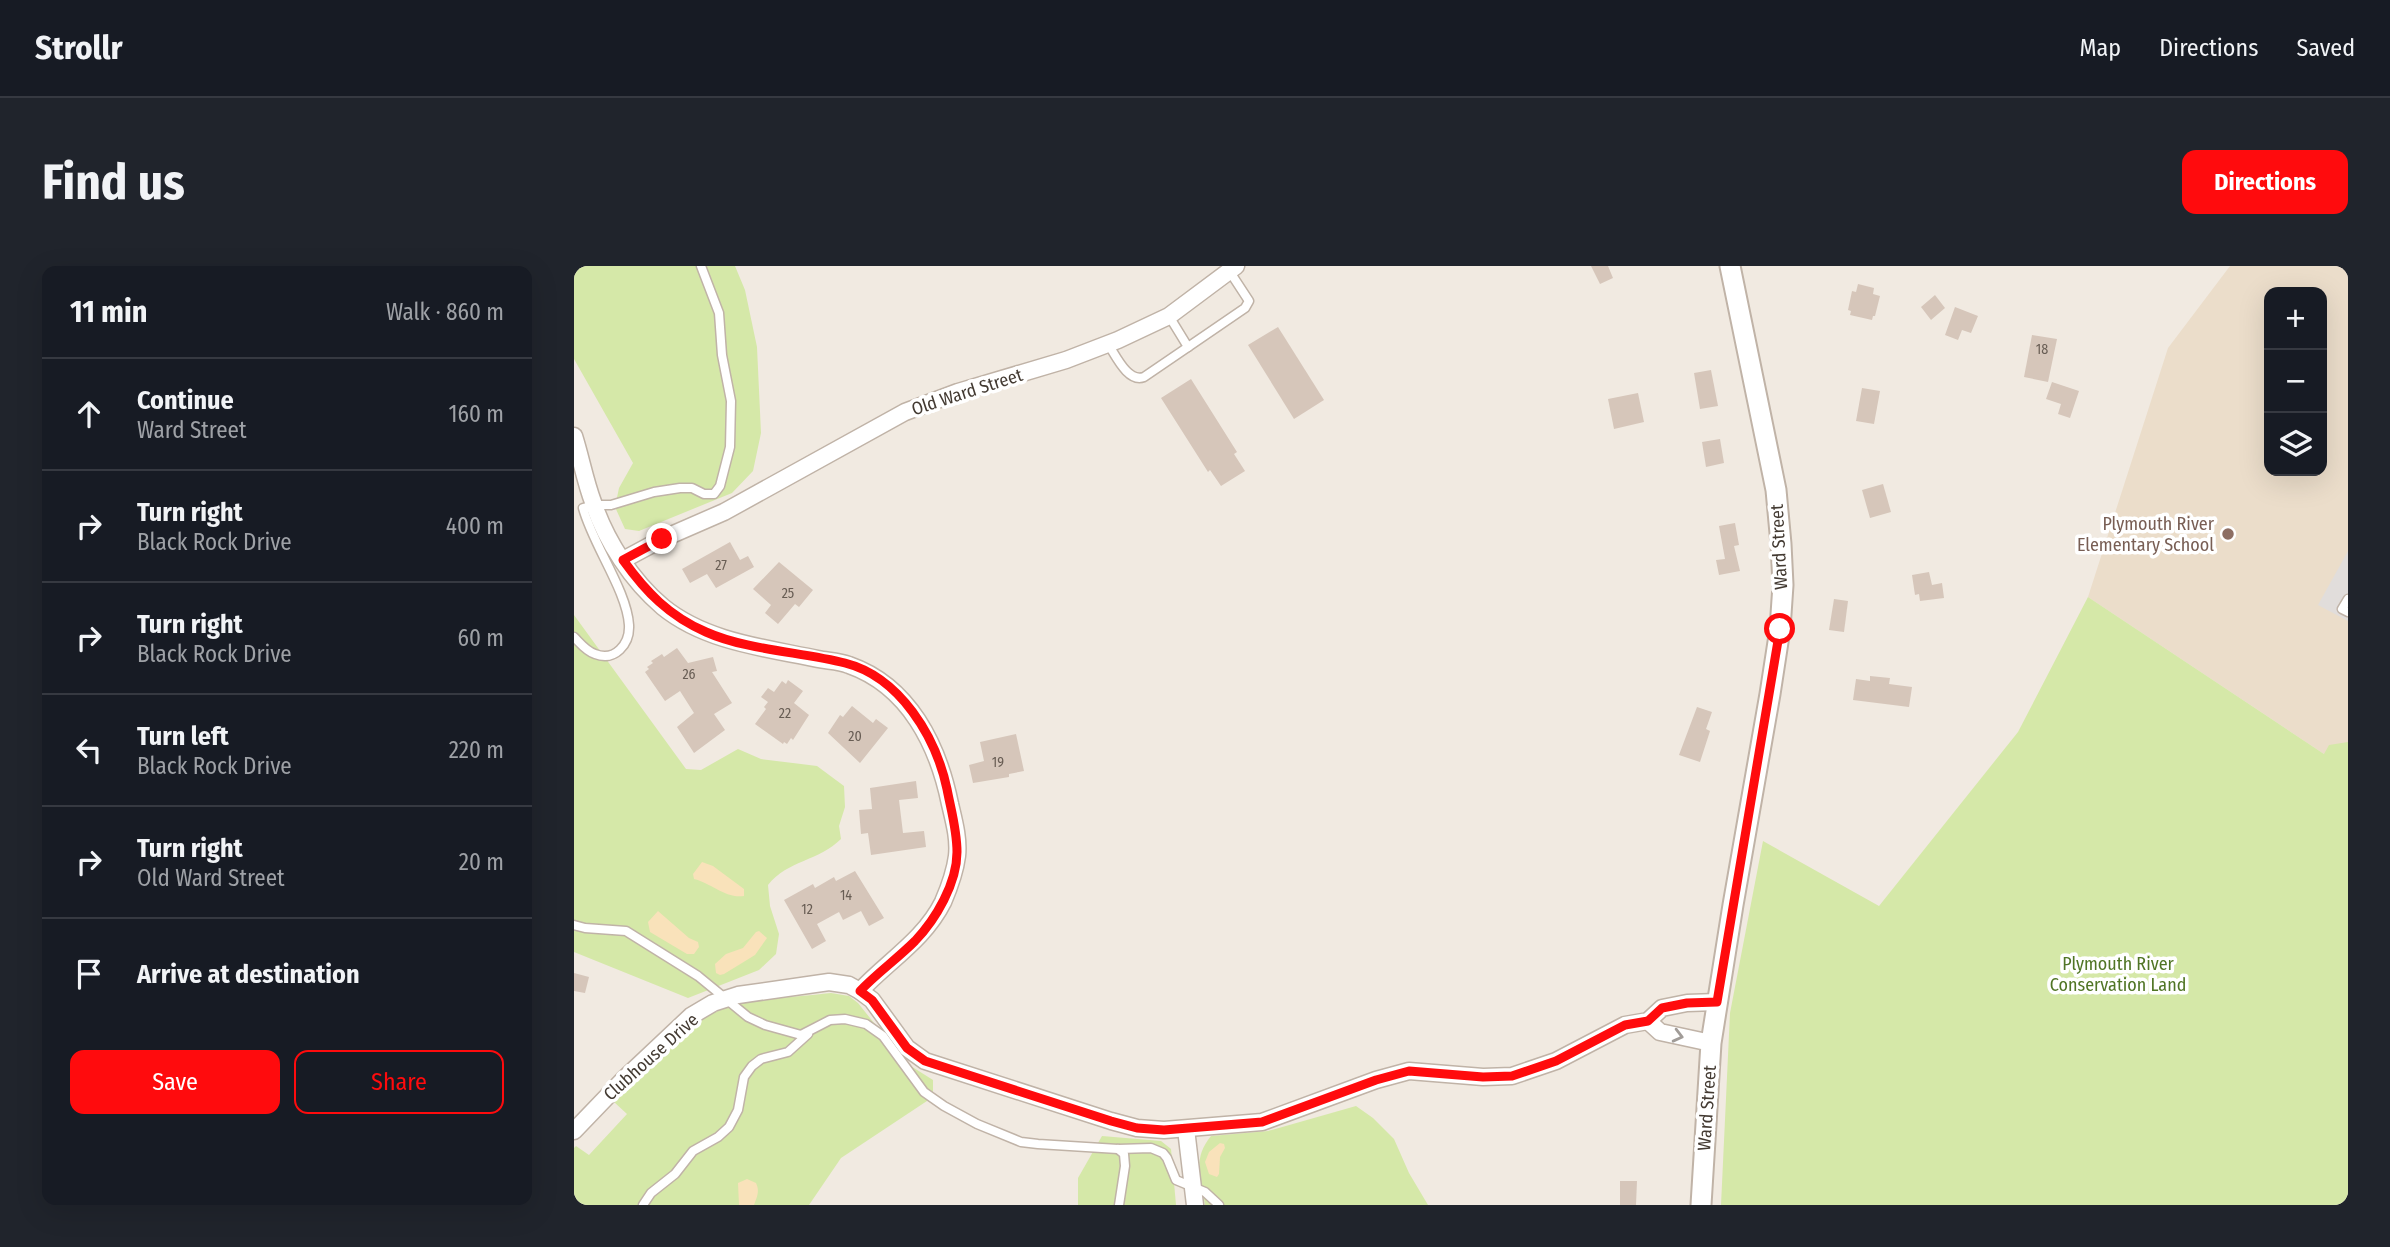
<!DOCTYPE html>
<html lang="en">
<head>
<meta charset="utf-8">
<style>
  :root { --surface:#171b24; --page:#20242c; --text:#f1f3f6; --muted:#9ea1a6; --line:#363941; --accent:#ff0b0d }
  body { margin:0; font-family:"Fira Sans Condensed",sans-serif; background:var(--page); color:var(--text) }
  .controls { position:absolute; right:21px; top:21px; display:grid; overflow:hidden; border-radius:14px; box-shadow:0 7px 28px #0002 }
  .controls button { width:63px; height:63px; display:grid; place-items:center; padding:0; border:0; border-bottom:2px solid var(--line); background:var(--surface); color:var(--text); font:35px sans-serif }
  .stop { position:absolute; width:21px; height:21px; margin:-16px; border:5px solid #ff0b0d; border-radius:50%; background:#fff }
  .stop.end { background:#ff0b0d; border-color:#fff; box-shadow:0 2px 7px #0008 }
  .list { margin:0; padding:0; list-style:none }
  h2 { display:flex; justify-content:space-between; align-items:center; height:91px; margin:0; padding:0 28px; font-size:30px }
  h2 small { font-size:23px; font-weight:400; color:var(--muted) }
  .list li { display:grid; grid-template-columns:46px 1fr auto; gap:21px; align-items:center; box-sizing:border-box; height:112px; padding:0 28px; border-top:2px solid var(--line) }
  .list b { display:block; font-size:26px; white-space:nowrap }
  .list p { margin:0; font-size:23px; white-space:nowrap; color:var(--muted) }
  .list em { font-size:23px; font-style:normal; color:var(--muted) }
  .actions { display:flex; gap:14px; padding:21px 28px }
  .actions a { flex:1; padding:16px 0; border:2px solid var(--accent); border-radius:14px; text-align:center; font-size:24px; color:var(--accent) }
  .actions .main { background:var(--accent); color:#fff }
  .icon { flex:none; width:38px; height:38px; fill:none; stroke:currentColor; stroke-width:2; stroke-linecap:round; stroke-linejoin:round }
  .map { position:relative; flex:none; width:1774px; height:939px; overflow:hidden; border-radius:14px }
  header { display:flex; align-items:center; gap:42px; box-sizing:border-box; height:98px; padding:0 35px; background:var(--surface); border-bottom:2px solid var(--line) }
  header strong { font-size:33px }
  nav { display:flex; gap:38px; margin-inline-start:auto; font-size:24px }
  .intro { display:flex; align-items:center; justify-content:space-between; box-sizing:border-box; height:168px; padding:0 42px }
  h1 { margin:0; font-size:49px }
  .button { padding:18px 32px; border-radius:14px; background:var(--accent); color:#fff; font-size:24px; font-weight:700 }
  main { display:flex; gap:42px; padding:0 42px }
  aside { flex:1; background:var(--surface); border-radius:14px; box-shadow:0 7px 28px #0002 }
  .map>svg:first-child { display:block }
  .education { fill:#ebddca; fill-rule:evenodd }
  .green { fill:#d5e8a8 }
  .sand { fill:#f9e2ba }
  .parking { fill:#e1dddb }
  .building { fill:#d6c6ba }
  .lines { fill:none; stroke-linecap:round; stroke-linejoin:round }
  .service-casing { stroke:#c0b3a7; stroke-width:11 }
  .minor-casing { stroke:#c0b3a7; stroke-width:19 }
  .tertiary-casing { stroke:#c0b3a7; stroke-width:23 }
  .service { stroke:#fff; stroke-width:8 }
  .minor { stroke:#fff; stroke-width:16 }
  .tertiary { stroke:#fff; stroke-width:19 }
  .oneway { stroke:#a19c98 }
  .route { stroke:#ff0b0d; stroke-width:9 }
  .education-dot { fill:#8d6e63; stroke:#fff; stroke-width:2.5 }
  .labels { text-anchor:middle; stroke-width:7; stroke-linejoin:round; paint-order:stroke }
  .number-label { font-size:14px; fill:#685d54 }
  .street-label { font-size:18px; fill:#433a32; stroke:#fff }
  .education-label { font-size:18px; fill:#785e54; stroke:#fff; text-anchor:end }
  .park-label { font-size:18px; fill:#507525; stroke:#fff }
</style>
</head>
<body>
<header>
<strong>Strollr</strong>
<nav><a>Map</a><a>Directions</a><a>Saved</a></nav>
</header>
<div class="intro"><h1>Find us</h1><a class="button">Directions</a></div>
<main>
<aside>
<h2>11 min<small>Walk · 860 m</small></h2>
<ul class="list">
<li><svg class="icon" aria-label="ahead" viewBox="0 0 24 24"><path d="M12 20V5M6 11l6-6 6 6"/></svg><div><b>Continue</b><p>Ward Street</p></div><em>160 m</em></li>
<li><svg class="icon" aria-label="right" viewBox="0 0 24 24"><path d="M7 20v-9h11M14 6l5 5-5 5"/></svg><div><b>Turn right</b><p>Black Rock Drive</p></div><em>400 m</em></li>
<li><svg class="icon" aria-label="right" viewBox="0 0 24 24"><path d="M7 20v-9h11M14 6l5 5-5 5"/></svg><div><b>Turn right</b><p>Black Rock Drive</p></div><em>60 m</em></li>
<li><svg class="icon" aria-label="left" viewBox="0 0 24 24"><path d="M17 20v-9H6M10 6l-5 5 5 5"/></svg><div><b>Turn left</b><p>Black Rock Drive</p></div><em>220 m</em></li>
<li><svg class="icon" aria-label="right" viewBox="0 0 24 24"><path d="M7 20v-9h11M14 6l5 5-5 5"/></svg><div><b>Turn right</b><p>Old Ward Street</p></div><em>20 m</em></li>
<li><svg class="icon" aria-label="arrive" viewBox="0 0 24 24"><path d="M6 21V4h12l-3 4 3 4H6"/></svg><div><b>Arrive at destination</b></div></li>
</ul>
<div class="actions"><a class="main">Save</a><a>Share</a></div>
</aside>
<div class="map">
<svg width="1774" height="939" viewBox="0 0 1774 939">
  <rect width="100%" height="100%" fill="#f1eae1"/>
  <!-- education -->
  <path class="education" d="M1656,0h118v504l-260,-173 80,-249zM1695,26h53v179h-53z"/>
  <!-- green -->
  <g class="green">
    <path d="M0,0h161l10,24 12,57 4,86 -8,38 -21,22 -93,38 -14,-2 -10,-22 4,-19 14,-25 -59,-104z"/>
    <path d="M1514,331l236,157 5,-9 19,-3v463h-627l9,-192 33,-172 116,65 139,-174z"/>
    <path d="M0,349l112,154 15,1 37,-21 23,10 56,7 27,20 1,21 -6,19 2,13c-22,22 -53,21 -73,46l2,21 9,28 -3,20 -17,16 -71,28 -114,-46z"/>
    <path d="M257,727l18,3 9,7 48,60 27,17v17l-92,61 -32,47h-235v-57l2,-2 13,9 38,-41 -13,-12c32,-33 63,-74 106,-92 29,-12 79,-13 111,-17z"/>
    <path d="M782,840l17,12 21,21 15,34 19,32h-223c-4,-28 -13,-46 6,-69l57,-5z"/>
    <path d="M528,870l59,5 10,8 5,56h-98v-27z"/>
  </g>
  <!-- sand -->
  <g class="sand">
    <path d="M128,596l11,4 31,23v7c-18,3 -33,-13 -50,-17l-1,-5z"/>
    <path d="M84,645l31,27 9,4 1,5 -5,7h-7l-37,-22 -2,-10z"/>
    <path d="M185,665l8,7 -12,17 -31,19 -4,1 -4,-2 -1,-9 11,-10 17,-6 13,-16z"/>
    <path d="M646,877l4,1 1,4 -5,9 -1,17 -2,3 -8,-3 -4,-12 4,-10z"/>
    <path d="M173,913l9,4c4,8 1,14 -2,22h-15l-1,-22z"/>
  </g>
  <!-- parking -->
  <path class="parking" d="M1774,285v70l-30,-16z"/>
  <!-- building -->
  <g class="building">
    <path d="M1017,0h17l5,12 -13,6z"/>
    <path d="M1284,18l16,4 -1,6 7,2 -5,20h-2l-1,4 -22,-5 1,-4 -3,-1 4,-19 4,1z"/>
    <path d="M1361,29l10,13 -14,12 -10,-13z"/>
    <path d="M1381,41l23,9 -7,17 -9,-3 -4,10 -13,-5z"/>
    <path d="M704,61l46,73 -30,19 -46,-74z"/>
    <path d="M1458,69l25,4 -9,43 -24,-5z"/>
    <path d="M1137,104l7,36 -18,3 -6,-36z"/>
    <path d="M617,113l46,73 -3,2 11,17 -24,15 -11,-16 -2,2 -47,-74z"/>
    <path d="M1478,116l27,9 -9,27 -12,-4 3,-10 -15,-5z"/>
    <path d="M1288,122l18,3 -6,33 -18,-3z"/>
    <path d="M1064,127l6,29 -30,7 -6,-30z"/>
    <path d="M1146,173l4,24 -18,4 -4,-25z"/>
    <path d="M1309,218l8,28 -21,6 -8,-28z"/>
    <path d="M1161,257l4,22 -5,1 6,25 -21,4 -3,-15 9,-1 -6,-33z"/>
    <path d="M156,276l10,18 8,-4 6,11 -38,21 -9,-14 -17,9 -8,-14z"/>
    <path d="M205,296l34,28 -14,17 -4,-3 -17,20 -13,-11 6,-8 -18,-16z"/>
    <path d="M1355,306l3,13 10,-2 2,15 -24,3 -1,-7 -4,1 -3,-20z"/>
    <path d="M1260,333l14,2 -4,31 -15,-2z"/>
    <path d="M103,382l11,15 25,-6 4,14 -5,1 20,31 -18,11 11,16 -31,23 -17,-26 17,-14 -14,-22 -15,10 -20,-29 4,-3 -2,-2 6,-4 -2,-2 11,-7 2,3z"/>
    <path d="M1296,410l20,2 -1,6 23,3 -3,20 -56,-7 3,-21 14,2z"/>
    <path d="M214,414l15,11 -9,12 15,12 -16,25 -2,-2 -4,6 -3,-2 -1,2 -28,-20 11,-15 -2,-2 4,-5 -7,-5 7,-9 6,4 8,-11 4,3z"/>
    <path d="M278,440l21,17 3,-4 12,9 -28,35 -32,-30 12,-18 3,2z"/>
    <path d="M1123,441l15,5 -6,17 4,2 -10,31 -21,-7z"/>
    <path d="M442,468l8,37 -15,3v3l-36,6 -4,-18 15,-4 -4,-19z"/>
    <path d="M342,515l2,17 -19,2 4,33 21,-2 2,16 -55,8 -3,-22 -7,1 -2,-24 13,-1 -2,-21z"/>
    <path d="M281,605l29,47 -15,8 -8,-15 -18,9 -4,-8 -22,12 9,17 -14,8 -28,-49 29,-16 2,4 19,-11 2,4z"/>
    <path d="M0,707l15,4 -4,16 -11,-2z"/>
    <path d="M1046,915h17l-1,24h-16z"/>
  </g>
  <g class="lines">
    <defs>
      <g id="service">
        <path d="M534,78c8,12 20,39 36,33l44,-30 -19,-31"/>
        <path d="M614,81l57,-39 4,-7 -19,-29"/>
        <path d="M1774,333l-6,10 6,3"/>
        <path d="M0,371c6,6 12,14 21,17 20,8 35,-10 34,-29 -2,-34 -36,-80 -46,-117l11,-3h17l43,-13 26,-4h12l12,6h10l6,-8 10,-39 1,-46 -9,-46 -3,-42 -18,-47"/>
        <path d="M0,659l11,3 41,3 72,45 50,41 17,8 36,10 29,-15 15,-1 21,5 17,12 41,56 20,14 33,18 44,18 17,2 80,5 33,-1 12,5 4,5 9,22 29,12 14,13"/>
        <path d="M544,883l6,5 1,12 -6,39"/>
        <path d="M69,939l8,-12 24,-19 18,-23 25,-14 11,-10 9,-17 6,-33 8,-11 9,-7 27,-7 20,-18"/>
      </g>
      <g id="minor">
        <path d="M0,170c7,22 11,45 19,66 13,39 39,79 70,105 43,35 103,41 155,52 10,2 21,2 31,6 60,21 89,80 101,139 4,17 9,35 7,52 -2,16 -8,32 -14,46 -19,38 -55,59 -83,89"/>
        <path d="M49,294l39,-21 62,-27 181,-100 53,-20 108,-32 52,-20 51,-24 67,-50"/>
        <path d="M1074,755l12,11 51,11"/>
        <path d="M612,863l9,76"/>
        <path d="M0,865l49,-51 68,-64 22,-13 25,-8 91,-13 20,3 11,6 12,9 35,48 18,13 186,60 26,7 27,2 98,-8 114,-42 33,-9 74,6 29,-1 44,-15 69,-36 23,-4 14,-13 25,-5 30,-1"/>
      </g>
      <path id="tertiary" d="M1127,939l10,-162 22,-138 37,-211 10,-65 3,-44 -2,-41 -5,-54 -46,-224"/>
    </defs>
    <!-- service casing -->
    <use href="#service" class="service-casing"/>
    <!-- minor casing -->
    <use href="#minor" class="minor-casing"/>
    <!-- tertiary casing -->
    <use href="#tertiary" class="tertiary-casing"/>
    <!-- service -->
    <use href="#service" class="service"/>
    <!-- minor -->
    <use href="#minor" class="minor"/>
    <!-- tertiary -->
    <use href="#tertiary" class="tertiary"/>
  </g>
  <!-- one-way arrows -->
  <defs><path id="oneway-chevron" d="M-2-3.5L2.5 0L-2 3.5" fill="none" stroke-width="1.6" stroke-linecap="round" stroke-linejoin="round" transform="scale(1.75)"/></defs>
  <use class="oneway" href="#oneway-chevron" transform="translate(1104 770) rotate(14)"/>
  <g class="lines">
    <!-- route -->
    <path class="route" d="M88,273l-39,21c23,32 46,56 83,72 40,18 96,20 139,31 55,14 91,74 102,126 4,21 10,41 10,63 0,31 -21,67 -42,89 -18,18 -38,32 -55,50l12,9 35,48 18,13 186,60 26,7 27,2 98,-8 114,-42 33,-9 74,6 29,-1 44,-15 69,-36 23,-4 14,-13 25,-5 30,-1 63,-373"/>
  </g>
  <!-- markers -->
  <circle class="education-dot" cx="1654" cy="268" r="7"/>
  <g class="labels">
    <!-- number labels -->
    <g class="number-label">
      <text x="1468" y="88">18</text>
      <text x="147" y="304">27</text>
      <text x="214" y="332">25</text>
      <text x="115" y="413">26</text>
      <text x="211" y="452">22</text>
      <text x="281" y="475">20</text>
      <text x="424" y="501">19</text>
      <text x="272" y="634">14</text>
      <text x="233" y="648">12</text>
    </g>
    <!-- street labels -->
    <g class="street-label">
      <text transform="translate(393 126) rotate(-18)" y="6">Old Ward Street</text>
      <text transform="translate(1205 281) rotate(-93)" y="6">Ward Street</text>
      <text transform="translate(77 791) rotate(-42)" y="6">Clubhouse Drive</text>
      <text transform="translate(1133 842) rotate(-86)" y="6">Ward Street</text>
    </g>
    <!-- education labels -->
    <g class="education-label">
      <text x="1640" y="264">Plymouth River<tspan x="1640" dy="21">Elementary School</tspan></text>
    </g>
    <!-- park labels -->
    <g class="park-label">
      <text x="1544" y="704">Plymouth River<tspan x="1544" dy="21">Conservation Land</tspan></text>
    </g>
  </g>
</svg>
<div class="controls">
<button>+</button>
<button>−</button>
<button><svg class="icon" aria-label="layers" viewBox="0 0 24 24"><path d="M12 4l9 5-9 5-9-5zM3 14l9 5 9-5"/></svg></button>
</div>
<div class="stop" style="left:1206px;top:363px"></div>
<div class="stop end" style="left:88px;top:273px"></div>
</div>
</main>
</body>
</html>
